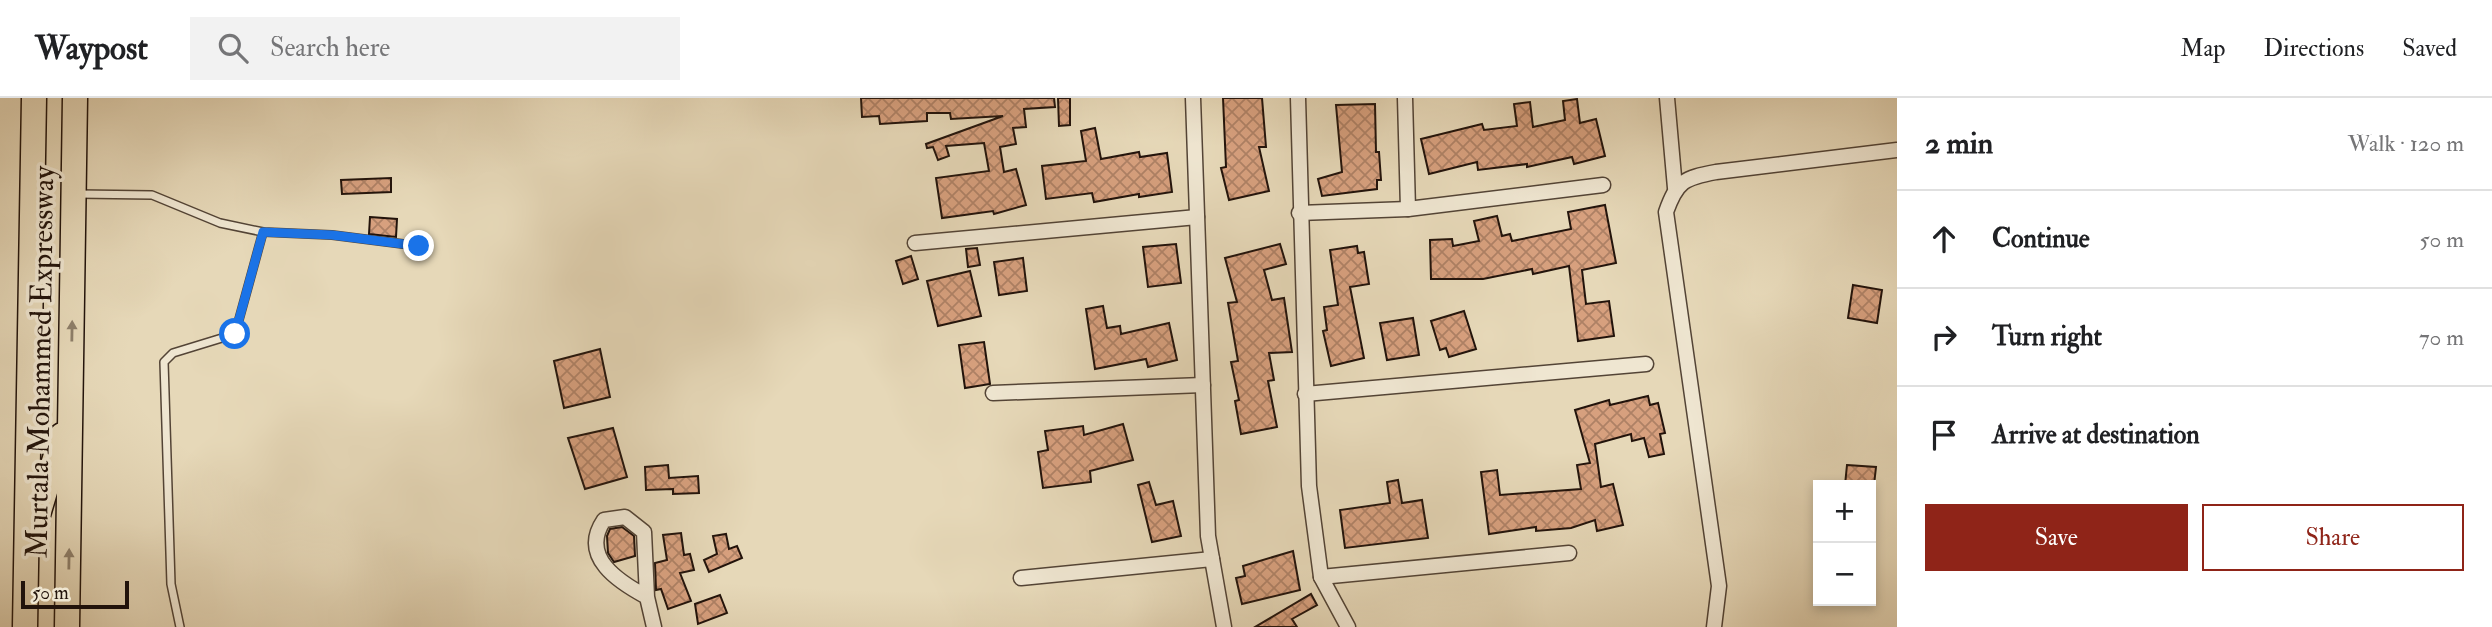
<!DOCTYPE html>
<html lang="en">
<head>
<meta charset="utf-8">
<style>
  :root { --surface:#fff; --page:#f2f2f2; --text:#202124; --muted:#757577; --line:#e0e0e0; --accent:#8f2418 }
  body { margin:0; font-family:"IM FELL Double Pica",serif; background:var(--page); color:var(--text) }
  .controls { position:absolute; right:21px; bottom:21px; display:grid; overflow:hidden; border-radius:0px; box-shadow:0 4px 10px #0003 }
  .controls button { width:63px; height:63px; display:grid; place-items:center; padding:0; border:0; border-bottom:2px solid var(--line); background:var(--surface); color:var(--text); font:35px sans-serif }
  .scale { position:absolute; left:21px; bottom:18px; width:108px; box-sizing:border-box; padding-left:7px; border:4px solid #22130b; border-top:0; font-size:19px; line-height:24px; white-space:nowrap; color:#22130b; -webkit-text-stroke:5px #efe6d1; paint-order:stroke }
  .stop { position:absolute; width:21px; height:21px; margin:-16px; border:5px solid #1a73e8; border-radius:50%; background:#fff }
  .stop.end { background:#1a73e8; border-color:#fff; box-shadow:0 2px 7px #0008 }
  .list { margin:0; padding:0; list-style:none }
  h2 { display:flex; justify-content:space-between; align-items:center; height:91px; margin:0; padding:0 28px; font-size:30px }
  h2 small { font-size:23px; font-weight:400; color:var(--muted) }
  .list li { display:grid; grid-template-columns:46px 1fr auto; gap:21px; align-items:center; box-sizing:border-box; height:98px; padding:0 28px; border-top:2px solid var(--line) }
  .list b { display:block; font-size:26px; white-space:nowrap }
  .list em { font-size:23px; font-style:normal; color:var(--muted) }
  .actions { display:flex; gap:14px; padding:21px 28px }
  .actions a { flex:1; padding:16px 0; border:2px solid var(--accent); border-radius:0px; text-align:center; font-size:24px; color:var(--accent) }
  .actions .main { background:var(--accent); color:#fff }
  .icon { flex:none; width:38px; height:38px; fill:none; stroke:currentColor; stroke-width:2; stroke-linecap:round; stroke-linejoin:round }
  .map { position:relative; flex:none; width:1897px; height:529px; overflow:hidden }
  header { display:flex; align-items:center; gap:42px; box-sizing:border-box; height:98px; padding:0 35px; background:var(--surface); border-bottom:2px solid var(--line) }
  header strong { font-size:33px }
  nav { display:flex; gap:38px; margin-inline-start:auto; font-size:24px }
  .search { width:490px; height:63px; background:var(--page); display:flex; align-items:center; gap:18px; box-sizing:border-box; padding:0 24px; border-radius:0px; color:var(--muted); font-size:26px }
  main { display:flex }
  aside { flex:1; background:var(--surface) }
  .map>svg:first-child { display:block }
  .building { fill:url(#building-cross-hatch); stroke:#22130b; stroke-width:2 }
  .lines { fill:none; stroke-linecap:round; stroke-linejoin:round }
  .lane-casing { stroke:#534436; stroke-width:10 }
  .street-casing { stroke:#534436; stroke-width:17 }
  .highway-casing { stroke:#22130b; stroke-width:27 }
  .lane { stroke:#efe6d1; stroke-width:7 }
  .street { stroke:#efe6d1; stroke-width:14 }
  .highway { stroke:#e6d8b8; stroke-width:24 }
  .oneway { fill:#8e7f6a }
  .route { stroke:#1a73e8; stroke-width:9 }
  .labels { text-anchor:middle; stroke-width:7; stroke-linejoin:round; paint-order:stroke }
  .street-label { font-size:30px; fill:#22130b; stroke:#efe6d1 }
</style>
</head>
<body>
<header>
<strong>Waypost</strong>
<div class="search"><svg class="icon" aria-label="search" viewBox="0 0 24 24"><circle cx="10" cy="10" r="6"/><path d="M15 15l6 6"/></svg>Search here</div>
<nav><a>Map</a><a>Directions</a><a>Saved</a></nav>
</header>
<main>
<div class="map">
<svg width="1897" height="529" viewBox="0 0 1897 529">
  <defs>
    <pattern id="building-cross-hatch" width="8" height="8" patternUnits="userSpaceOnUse" patternTransform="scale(1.75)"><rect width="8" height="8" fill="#d7a07e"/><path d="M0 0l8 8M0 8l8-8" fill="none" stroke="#ae8165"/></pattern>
  </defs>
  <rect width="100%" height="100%" fill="#e6d8b8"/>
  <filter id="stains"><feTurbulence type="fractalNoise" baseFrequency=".00286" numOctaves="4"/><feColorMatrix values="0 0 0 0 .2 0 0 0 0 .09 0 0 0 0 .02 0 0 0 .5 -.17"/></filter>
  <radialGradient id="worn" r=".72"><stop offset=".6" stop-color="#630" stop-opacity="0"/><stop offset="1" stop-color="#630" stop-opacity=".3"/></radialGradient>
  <!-- building -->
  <g class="building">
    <path d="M861,0h193l1,9 -31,2 2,18 -13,1 3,16 -16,3 4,25 12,-3 10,36 -32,9 -1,-3 -51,7 -6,-40 53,-7 -5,-28 -38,3 3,10 -11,4 -5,-13 -6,1 -1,-4 77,-28 -52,3 -1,-6h-23v8l-47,3 -1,-8 -17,1z"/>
    <path d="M1058,0h12v27l-11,1z"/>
    <path d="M1223,0h39l4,49h-7l10,44 -40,9 -8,-32 5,-1z"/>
    <path d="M1577,1l3,24 16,-4 9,37 -31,8 -2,-7 -45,10v-3l-49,6 -1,-8 -48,12 -8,-35 61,-15 2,6 33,-4 -3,-22 16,-2 3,25 32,-7 -2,-19z"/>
    <path d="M1375,6l1,48h3l2,28h-4v9l-55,7 -4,-17 24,-7 -6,-67z"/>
    <path d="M1095,30l6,31 38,-7 1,5 27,-4 5,39 -33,5v-3l-45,8 -2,-9 -46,6 -4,-33 44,-5 -5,-30z"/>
    <path d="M391,80v14l-49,2 -1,-14z"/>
    <path d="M1605,107l11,58 -34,7 4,34 23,-3 5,35 -36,5 -9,-75 -36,8 -1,-5 -49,10h-52l-1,-39 22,-1 1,7 26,-5 -5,-20 23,-5 5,20 8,-2 2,7 59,-12 -3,-17z"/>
    <path d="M370,119l27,2 -1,18 -27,-3z"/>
    <path d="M1176,146l5,39 -33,4 -5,-40z"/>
    <path d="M1280,146l6,20 -22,6 8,30 12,-2 8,54 -23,1 5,27 -6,1 9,46 -36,7 -6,-33 4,-1 -8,-38 7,-1 -10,-58 9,-1 -12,-44z"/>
    <path d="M1357,148l1,7 6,-1 5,32 -19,3 14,71 -33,8 -8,-35 4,-1 -3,-23 14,-2 -8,-55z"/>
    <path d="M977,150l3,17 -12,2 -2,-18z"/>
    <path d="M911,158l7,23 -15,5 -7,-23z"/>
    <path d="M1023,160l4,33 -28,4 -5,-33z"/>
    <path d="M970,173l11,45 -43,10 -11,-45z"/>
    <path d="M1853,187l29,5 -5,33 -29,-5z"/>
    <path d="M1103,208l4,22 13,-2 1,8 48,-11 8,37 -29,7 -2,-8 -51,10 -9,-60z"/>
    <path d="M1464,213l12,38 -27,8 -3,-9 -6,2 -9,-29z"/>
    <path d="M1413,220l6,37 -32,5 -7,-37z"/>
    <path d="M984,244l6,42 -25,4 -6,-43z"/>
    <path d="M600,251l10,48 -46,11 -10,-47z"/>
    <path d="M1648,298l2,9 8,-2 7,30 -5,1 4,20 -15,3 -5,-19 -12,3 -1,-7 -36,10 6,43 12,-3 10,41 -26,6 -2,-11 -24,8 -35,3v-4l-47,7 -8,-62 16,-2 3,25 81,-6 -4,-24 13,-2 -15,-53 34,-10 1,5z"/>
    <path d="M1123,326l10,36 -43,11 1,11 -48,6 -5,-36 10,-2 -3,-19 38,-5 1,9z"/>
    <path d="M613,330l14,49 -42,12 -17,-51z"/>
    <path d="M668,367l1,13 29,-2 1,17 -26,1v-5l-27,1 -1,-23z"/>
    <path d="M1847,367l29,2 -2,18h-29z"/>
    <path d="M1398,382l4,23 20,-3 6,38 -83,10 -5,-38 50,-7 -3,-21z"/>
    <path d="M1149,384l7,23 17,-4 8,35 -29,6 -14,-57z"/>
    <path d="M622,429l12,9 1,20 -21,6 -6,-9 -1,-17 3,-7z"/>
    <path d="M681,435l3,22 6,-1 4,16 -14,3 11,28 -23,8 -7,-20 -5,1 -1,-27 12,-3 -4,-25z"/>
    <path d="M726,436l3,15 8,-3 5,12 -33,14 -5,-12 13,-6 -4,-18z"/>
    <path d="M1293,453l7,39 -58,14 -6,-26 9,-2 -2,-10z"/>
    <path d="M1311,496l6,11 -25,14 5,8h-42z"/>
    <path d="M720,497l7,18 -29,11 -3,-20z"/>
  </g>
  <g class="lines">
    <defs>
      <g id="lane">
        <path d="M78,96l74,1 68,28 43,9 69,3 87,11"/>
        <path d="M180,529l-9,-43 -7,-222 9,-9 62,-19 28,-102"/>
      </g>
      <g id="street">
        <path d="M1193,0l15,438 16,91"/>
        <path d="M1298,0l11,388 12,91 27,50"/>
        <path d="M1405,0l3,111"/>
        <path d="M1667,0l8,90"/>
        <path d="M1299,115l109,-4 195,-24"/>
        <path d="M915,145l282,-26"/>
        <path d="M993,295l210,-8"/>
        <path d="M1305,296l341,-30"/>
        <path d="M1321,479l248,-24"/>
        <path d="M1021,480l191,-19"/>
        <path d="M647,499c-28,-15 -68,-40 -43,-77l21,-3 19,15 3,65 7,30"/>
        <path d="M1714,529l5,-41 -53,-374c11,-31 18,-34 50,-40l181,-22"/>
      </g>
      <g id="highway">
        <path d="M37,420l25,-83"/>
        <path d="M25,529l9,-529"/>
        <path d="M67,529l8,-529"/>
      </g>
    </defs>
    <!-- lane casing -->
    <use href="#lane" class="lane-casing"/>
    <!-- street casing -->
    <use href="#street" class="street-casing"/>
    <!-- highway casing -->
    <use href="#highway" class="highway-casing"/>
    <!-- lane -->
    <use href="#lane" class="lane"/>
    <!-- street -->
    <use href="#street" class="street"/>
    <!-- highway -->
    <use href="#highway" class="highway"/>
  </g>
  <!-- one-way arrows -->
  <defs><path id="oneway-solid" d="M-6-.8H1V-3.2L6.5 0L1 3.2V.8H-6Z" transform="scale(1.75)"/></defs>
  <g class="oneway">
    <use href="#oneway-solid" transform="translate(72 233) rotate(-89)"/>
    <use href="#oneway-solid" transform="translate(69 461) rotate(-89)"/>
  </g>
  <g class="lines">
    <!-- route -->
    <path class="route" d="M235,236l28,-102 69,3 87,11"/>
  </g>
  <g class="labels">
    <!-- street labels -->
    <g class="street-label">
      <text transform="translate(40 264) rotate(-89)" y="10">Murtala Mohammed Expressway</text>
    </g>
  </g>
  <rect width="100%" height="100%" filter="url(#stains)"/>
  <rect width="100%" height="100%" fill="url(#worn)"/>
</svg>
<div class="controls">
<button>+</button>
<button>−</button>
</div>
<div class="scale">50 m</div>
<div class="stop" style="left:235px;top:236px"></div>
<div class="stop end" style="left:419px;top:148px"></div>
</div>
<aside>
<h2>2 min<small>Walk · 120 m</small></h2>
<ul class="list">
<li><svg class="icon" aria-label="ahead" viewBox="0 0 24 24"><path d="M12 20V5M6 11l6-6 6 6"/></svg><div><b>Continue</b></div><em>50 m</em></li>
<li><svg class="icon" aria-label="right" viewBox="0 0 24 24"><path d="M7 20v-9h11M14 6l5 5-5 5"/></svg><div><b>Turn right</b></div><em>70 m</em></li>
<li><svg class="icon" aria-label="arrive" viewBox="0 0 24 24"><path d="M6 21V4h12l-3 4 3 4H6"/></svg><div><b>Arrive at destination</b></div></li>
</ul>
<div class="actions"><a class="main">Save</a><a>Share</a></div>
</aside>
</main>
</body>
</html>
